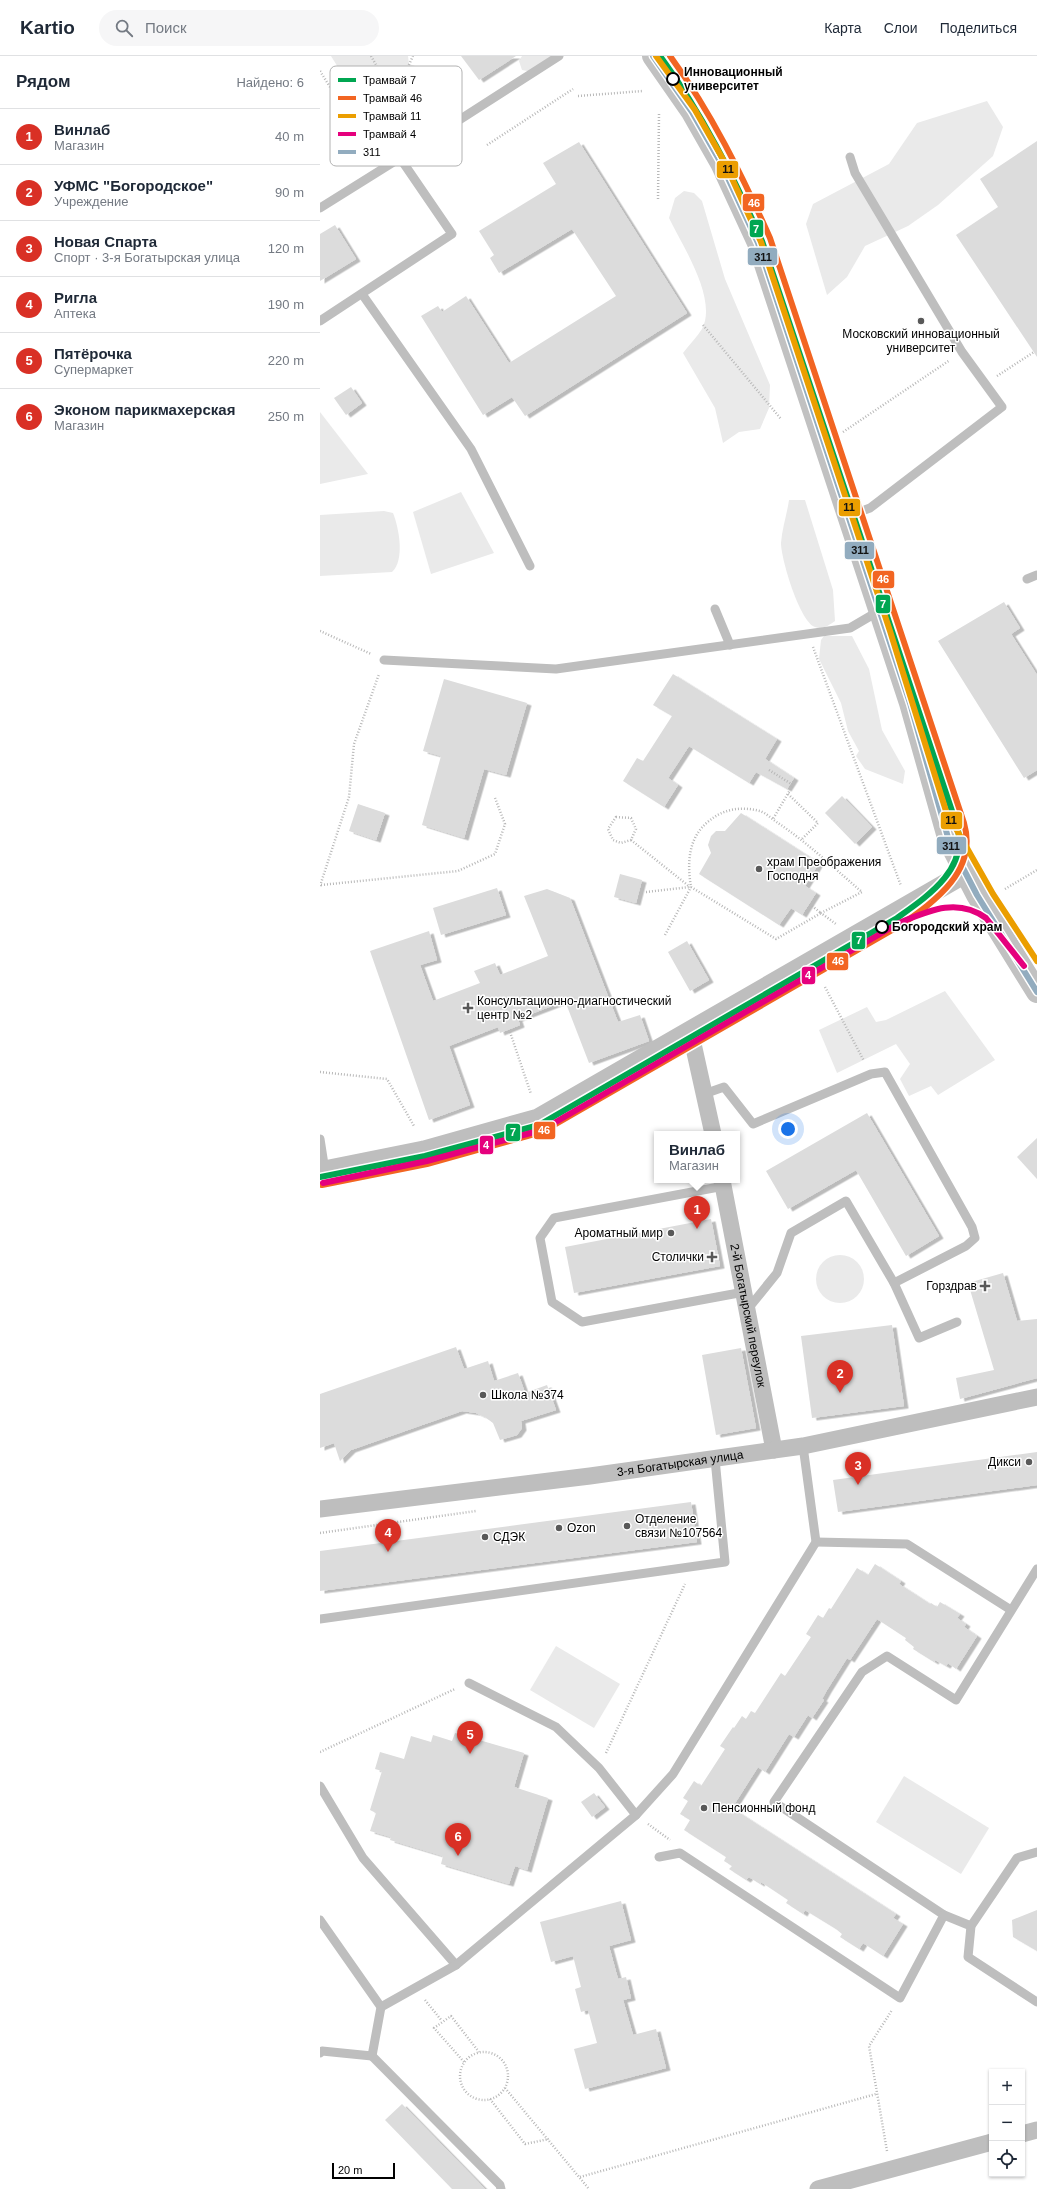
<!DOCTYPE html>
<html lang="ru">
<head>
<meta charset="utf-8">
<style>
  :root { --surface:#fff; --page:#f6f6f7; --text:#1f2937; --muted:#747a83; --line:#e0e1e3; --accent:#d93025 }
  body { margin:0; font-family:Helvetica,sans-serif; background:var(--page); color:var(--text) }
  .controls { position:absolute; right:12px; bottom:12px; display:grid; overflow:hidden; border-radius:0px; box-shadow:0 1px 3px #0004 }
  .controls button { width:36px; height:36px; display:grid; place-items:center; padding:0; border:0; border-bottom:1px solid var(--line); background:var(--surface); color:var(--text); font:20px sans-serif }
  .scale { position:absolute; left:12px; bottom:10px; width:63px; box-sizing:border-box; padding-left:4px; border:2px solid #000; border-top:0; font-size:11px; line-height:14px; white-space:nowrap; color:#000; -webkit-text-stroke:3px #fff; paint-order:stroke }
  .you { position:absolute; left:468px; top:1073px; width:14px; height:14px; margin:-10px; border:3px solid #fff; border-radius:50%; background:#1a73e8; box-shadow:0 0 0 6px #1a73e833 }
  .badge { display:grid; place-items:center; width:26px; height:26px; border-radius:50%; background:var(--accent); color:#fff; font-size:13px; font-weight:700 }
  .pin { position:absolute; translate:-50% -33px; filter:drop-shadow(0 1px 2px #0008) }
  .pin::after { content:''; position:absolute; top:21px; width:14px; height:12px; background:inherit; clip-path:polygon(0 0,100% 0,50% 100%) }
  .popup { position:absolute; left:334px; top:1075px; width:86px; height:52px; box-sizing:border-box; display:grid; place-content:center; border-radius:0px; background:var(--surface); filter:drop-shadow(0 1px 3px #0005); font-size:13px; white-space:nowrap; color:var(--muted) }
  .popup b { font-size:15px; color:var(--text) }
  .popup::after { content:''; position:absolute; left:50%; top:100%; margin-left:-8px; border:8px solid transparent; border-top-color:var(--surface) }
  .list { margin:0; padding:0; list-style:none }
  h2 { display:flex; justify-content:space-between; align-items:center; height:52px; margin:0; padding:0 16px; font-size:17px }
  h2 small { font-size:13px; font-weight:400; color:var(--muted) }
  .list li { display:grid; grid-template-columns:26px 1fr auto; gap:12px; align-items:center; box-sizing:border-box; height:56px; padding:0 16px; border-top:1px solid var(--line) }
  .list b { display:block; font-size:15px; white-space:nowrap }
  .list p { margin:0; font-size:13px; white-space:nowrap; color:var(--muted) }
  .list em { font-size:13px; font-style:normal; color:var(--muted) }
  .icon { flex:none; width:22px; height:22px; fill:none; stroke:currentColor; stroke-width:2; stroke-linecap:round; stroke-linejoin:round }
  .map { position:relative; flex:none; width:717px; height:2133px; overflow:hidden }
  header { display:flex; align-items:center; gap:24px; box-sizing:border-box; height:56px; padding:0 20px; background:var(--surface); border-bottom:1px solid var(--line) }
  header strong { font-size:19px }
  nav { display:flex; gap:22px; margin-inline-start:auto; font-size:14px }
  .search { width:280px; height:36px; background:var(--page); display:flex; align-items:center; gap:10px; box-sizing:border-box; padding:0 14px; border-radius:22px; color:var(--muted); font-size:15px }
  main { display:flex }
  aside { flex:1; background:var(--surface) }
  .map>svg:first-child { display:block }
  .green { fill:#eaeaea }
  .building { fill:#dcdcdc; filter:url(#shadow) }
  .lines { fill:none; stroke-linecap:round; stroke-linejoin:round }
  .path { stroke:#b8b8b8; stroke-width:2.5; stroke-dasharray:1 2; stroke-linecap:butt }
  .service { stroke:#bebebe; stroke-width:9 }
  .minor { stroke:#bebebe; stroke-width:17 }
  .tertiary { stroke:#bebebe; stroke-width:21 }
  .secondary { stroke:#c1c1c1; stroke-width:22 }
  .bus-1-casing { stroke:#fff; stroke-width:9 }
  .bus-1 { stroke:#92acbf; stroke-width:6 }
  .tram-1-casing { stroke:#fff; stroke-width:9 }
  .tram-2-casing { stroke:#fff; stroke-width:9 }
  .tram-3-casing { stroke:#fff; stroke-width:9 }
  .tram-4-casing { stroke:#fff; stroke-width:9 }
  .tram-1 { stroke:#00a651; stroke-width:6 }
  .tram-2 { stroke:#f26522; stroke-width:6 }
  .tram-3 { stroke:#eb9e00; stroke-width:6 }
  .tram-4 { stroke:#e5007d; stroke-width:6 }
  .stop-dot { fill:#fff; stroke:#000; stroke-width:2 }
  .poi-dot { fill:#595959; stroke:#fff; stroke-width:1.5 }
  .labels { text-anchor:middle; stroke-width:3; stroke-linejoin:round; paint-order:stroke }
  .stop-label { font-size:12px; font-weight:bold; fill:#000; stroke:#fff; text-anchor:start }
  .poi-label { font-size:12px; fill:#000; stroke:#fff; text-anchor:start }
  .street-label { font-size:12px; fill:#000; stroke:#fff }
  .key { fill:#fff; stroke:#b2b2b2; stroke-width:1 }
  .key-label { font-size:11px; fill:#000 }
  .line-badge { stroke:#fff; stroke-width:1.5 }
  .badge-label { font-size:11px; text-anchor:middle; font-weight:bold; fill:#fff }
  .pale-badge-label { font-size:11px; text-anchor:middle; font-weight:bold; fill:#111 }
</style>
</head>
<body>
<header>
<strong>Kartio</strong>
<div class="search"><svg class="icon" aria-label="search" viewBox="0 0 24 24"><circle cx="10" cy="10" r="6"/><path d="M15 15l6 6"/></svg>Поиск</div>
<nav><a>Карта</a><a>Слои</a><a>Поделиться</a></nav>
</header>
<main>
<aside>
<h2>Рядом<small>Найдено: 6</small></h2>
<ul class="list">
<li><span class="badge">1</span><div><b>Винлаб</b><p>Магазин</p></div><em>40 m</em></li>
<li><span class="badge">2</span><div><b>УФМС &quot;Богородское&quot;</b><p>Учреждение</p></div><em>90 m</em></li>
<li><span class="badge">3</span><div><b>Новая Спарта</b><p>Спорт · 3-я Богатырская улица</p></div><em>120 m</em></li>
<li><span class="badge">4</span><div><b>Ригла</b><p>Аптека</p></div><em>190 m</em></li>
<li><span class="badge">5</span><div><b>Пятёрочка</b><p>Супермаркет</p></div><em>220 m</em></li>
<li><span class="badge">6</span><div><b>Эконом парикмахерская</b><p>Магазин</p></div><em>250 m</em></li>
</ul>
</aside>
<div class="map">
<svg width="717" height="2133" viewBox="0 0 717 2133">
  <defs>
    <filter id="shadow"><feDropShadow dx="4.5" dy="2.5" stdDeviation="0" flood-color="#0004"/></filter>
  </defs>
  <rect width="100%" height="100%" fill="#fff"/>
  <!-- green -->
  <g class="green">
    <path d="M11,0h77l1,8 40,13 5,10 2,29 -7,9 -60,24z"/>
    <path d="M202,0h34l-23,16 -11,-2 -3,-9z"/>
    <path d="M667,45l16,26 -10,29 -55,49 -30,21 -43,20 -18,31 -20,18 -21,-71 7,-20 76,-40 28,-41z"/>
    <path d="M364,135l10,2 8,8 23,78 45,106 -1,23 -9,21 -21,3 -16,11 -8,-35 -32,-55c6,-8 14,-16 19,-24 16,-30 -20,-84 -33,-111l6,-20z"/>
    <path d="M0,356l48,62 -48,10z"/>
    <path d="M141,436l33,61 -63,21 -18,-62z"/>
    <path d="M469,444h16l28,90 2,31c-6,4 -12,9 -20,6 -15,-5 -34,-68 -34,-84 1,-14 6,-29 8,-43z"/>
    <path d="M64,455l9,2c6,15 12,47 -1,59l-72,4v-61z"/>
    <path d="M504,580h28l17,33 13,61 23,41 -2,13 -38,-15 -9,-13 3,-5 -11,-20 -7,-28 -22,-44 2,-19z"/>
    <path d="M625,935l50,69 -57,35 -7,-9 -22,10 -9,-17 10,-15 -14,-20 -59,29 -18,-43 48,-23 9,15 10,-2z"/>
    <circle cx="520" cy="1223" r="24"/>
    <path d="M236,1590l64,38 -26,44 -64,-38z"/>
    <path d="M584,1720l85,52 -28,46 -85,-52z"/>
  </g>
  <!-- building -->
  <g class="building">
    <path d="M141,0h55l-37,24z"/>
    <path d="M717,85v216l-81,-122 42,-28 -18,-28z"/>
    <path d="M259,86l108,171 -162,103 -13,-19 -29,18 -62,-99 17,-10 4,6 24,-16 43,67 107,-67 -44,-67 -73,44 -9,-15 4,-3 -15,-24 77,-47 -13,-21z"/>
    <path d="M15,169l21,34 -36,22v-47z"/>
    <path d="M31,331l11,16 -16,12 -12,-17z"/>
    <path d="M684,546l16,26 -9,6 26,41v95l-13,8 -86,-137z"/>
    <path d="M353,618l104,65 -12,20 29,19 -7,11 -31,-17 -7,11 -60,-37 -21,32 10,7 -14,22 -41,-26 14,-23 6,3 29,-45 -19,-11z"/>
    <path d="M124,623l83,24 -21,72 -22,-6 -20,69 -42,-13 19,-69 -18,-5z"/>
    <path d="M522,740l30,31 -17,17 -30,-31z"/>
    <path d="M38,748l27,9 -9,27 -27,-9z"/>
    <path d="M421,757l78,50 -14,23 11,7 -14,22 -11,-7 -12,17 -80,-51 12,-21 -3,-8 3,-9 5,-5h9z"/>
    <path d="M300,818l22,6 -6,23 -22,-6z"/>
    <path d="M177,832l9,27 -65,20 -8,-27z"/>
    <path d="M227,833l23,9 48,124 22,-7 9,26 -60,22 -24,-62 -47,18 2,6 -20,8 -2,-6 -49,19 21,59 -41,15 -59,-169 59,-20 8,29 -17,5 13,36 47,-18 -6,-12 21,-8 5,12 48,-19 -24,-60z"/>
    <path d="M367,885l22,39 -19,11 -22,-39z"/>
    <path d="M547,1057l72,123 -33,20 -50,-86 -68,39 -22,-38z"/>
    <path d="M717,1082v41l-20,-22z"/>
    <path d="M391,1163l9,47 -146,27 -9,-46z"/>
    <path d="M683,1217l14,48 20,-2v59l-77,21 -4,-21 38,-8 -26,-87z"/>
    <path d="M572,1269l12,81 -92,12 -11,-82z"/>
    <path d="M136,1291l8,22 24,-8 6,20 24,-8 7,20 22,-8 9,25 -35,11 1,7 -5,7 -17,5 -7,-17 -8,-6 -9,-4 -14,-2 -111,39 -11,11 -6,-18 -14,5v-54z"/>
    <path d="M421,1292l15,80 -40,7 -14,-80z"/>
    <path d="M717,1396v33l-199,27 -5,-32z"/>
    <path d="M371,1446l6,40 -377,49v-40z"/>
    <path d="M555,1508l26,17 -2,3 31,20 1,-1 6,4 3,-5 20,12 -3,4 9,6 -2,3 13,9 -21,33 -8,-6 -2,3 -11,-6 -1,2 -21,-13 1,-2 -9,-7 1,-2 -29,-19 -27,41 -3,-2 -20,32 -5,9 2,1 -12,18 -4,-3 -14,22 -5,-3 -24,38 -7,-5 -26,41 164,106 -3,4 10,6 -20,32 -20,-13 -4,6 -19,-12 2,-3 -6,-5 -31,-19 -2,4 -17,-11 2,-3 -27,-18 -1,2 -11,-7 -3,3 -17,-11 3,-3 -8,-5 2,-4 -42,-27 6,-10 -10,-6 8,-13 -5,-3 11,-17 7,5 24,-37 -5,-3 13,-19 1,1 8,-12 4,3 5,-8 4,2 26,-40 4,3 26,-39 -5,-3 12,-19 5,3 6,-10 2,1 26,-41 11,7z"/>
    <path d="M135,1677l69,20 -10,34 34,11 -21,72 -12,-4 -6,18 -68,-20 2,-8 -53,-16 1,-3 -21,-6 6,-18 -6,-3 12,-39 -7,-2 5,-17 24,7 7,-23 20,6 2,-7 19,6z"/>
    <path d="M274,1737l11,14 -13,10 -11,-15z"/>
    <path d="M301,1845l10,39 -22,6 9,33 8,-2 5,21 -8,2 10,35 23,-6 10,39 -81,21 -11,-40 23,-6 -9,-33 -7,2 -6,-23 6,-2 -8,-31 -22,6 -11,-40z"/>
    <path d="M717,1854v41l-24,-14 -1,-17z"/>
    <path d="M82,2048l83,85h-33l-67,-69z"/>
  </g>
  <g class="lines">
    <!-- path -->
    <g class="path">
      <path d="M51,0l23,41"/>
      <path d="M0,15l54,86"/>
      <path d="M258,40l65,-5"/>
      <path d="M167,89l86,-56"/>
      <path d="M66,92l8,-51 19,-41"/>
      <path d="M338,143l1,-85"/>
      <path d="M383,269l78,94"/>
      <path d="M677,320l37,-24"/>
      <path d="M523,376l107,-72"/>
      <path d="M0,575l51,23"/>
      <path d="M493,591l88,239"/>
      <path d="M449,714l24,15 -20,34"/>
      <path d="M468,738l30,29 -17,17"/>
      <path d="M296,761l15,1 5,11 -5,11 -10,3 -8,-3 -5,-11z"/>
      <path d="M311,784l59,47"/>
      <path d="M1,829l137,-14 37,-17 10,-30 -10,-26"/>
      <path d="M0,830l29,-89 5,-53 25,-70"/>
      <path d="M685,833l32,-19"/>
      <path d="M326,836l44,-5"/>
      <path d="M492,850l9,7 -45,26 -85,-52c-4,-24 -3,-50 18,-66 14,-12 32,-15 51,-10 6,2 12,8 18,12 30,20 57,46 84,69l-41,21 15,11"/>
      <path d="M345,879l26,-48"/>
      <path d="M505,931l39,74"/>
      <path d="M190,976l21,62"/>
      <path d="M0,1016l67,7 27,47"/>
      <path d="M0,1477l156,-22"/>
      <path d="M0,1696l135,-63"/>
      <path d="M286,1697l79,-169"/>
      <path d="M328,1768l22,16"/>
      <path d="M105,1944l17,21"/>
      <circle cx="164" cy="2020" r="24"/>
      <path d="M144,2006l-30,-34 17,-12 28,36"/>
      <path d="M185,2032l84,101"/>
      <path d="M170,2043l35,45 24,-5"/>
      <path d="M567,2095l-18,-105 23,-36"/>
      <path d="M260,2121l296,-83"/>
    </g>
    <!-- service -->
    <g class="service">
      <path d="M80,102l159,-102"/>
      <path d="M0,152l80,-50 52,76 -132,87"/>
      <path d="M42,238l109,155 59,117"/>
      <path d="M528,460l22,-8 132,-101 -40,-55 -107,-179 -5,-16"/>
      <path d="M707,523l10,-4"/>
      <path d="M395,553l15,36"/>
      <path d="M64,604l172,9 294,-41 29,-17"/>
      <path d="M384,1038l20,-7 29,37 118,-50 14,-2 87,155 3,11 -9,8 -72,37 -48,-82 -55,32 -14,40 -30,37"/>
      <path d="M0,1083l5,32"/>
      <path d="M404,1130l-170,32 -14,20 12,64 30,20 162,-30"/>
      <path d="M574,1227l25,55 38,-16"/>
      <path d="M496,1486l91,2 104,66"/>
      <path d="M0,1563l405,-57 -10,-103"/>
      <path d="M149,1627l87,44 43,41 37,47"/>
      <path d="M0,1730l43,72 93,107"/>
      <path d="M717,1796l-20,6 -46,68 -3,31 69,45"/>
      <path d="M339,1801l21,-4 220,145 44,-83 -170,-113 88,-130 25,-16 69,44 81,-131"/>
      <path d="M624,1859l27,11"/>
      <path d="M0,1864l61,87 -9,49 -50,-5 -2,2"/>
      <path d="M61,1951l75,-42 180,-150 37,-41 143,-232 -13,-96"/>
      <path d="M52,2000l128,129 1,4"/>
    </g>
    <!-- minor -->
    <g class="minor">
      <path d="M370,974l23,104"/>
      <path id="s1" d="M402,1124l52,270"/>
      <path id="s2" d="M0,1453l270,-33 213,-30 234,-49"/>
      <path d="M702,2078l15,-4"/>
      <path d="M498,2133l174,-47"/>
    </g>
    <!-- tertiary -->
    <path class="tertiary" d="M0,1116l104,-21 114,-32 427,-246"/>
    <!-- secondary -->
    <path class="secondary" d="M333,0l39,56 29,51 37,80 152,460 39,138 28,54 60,97"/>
    <defs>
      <path id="bus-1" d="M333,0l39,56 29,51 37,80 152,460 39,138 28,54 60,97"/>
    </defs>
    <!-- bus-1 casing -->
    <use href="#bus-1" class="bus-1-casing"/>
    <!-- bus-1 -->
    <use href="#bus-1" class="bus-1"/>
    <defs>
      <path id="tram-1" d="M0,1121l105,-21 114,-31 358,-207c31,-22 72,-49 60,-92l-195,-585c-29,-65 -60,-128 -102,-185"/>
      <path id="tram-2" d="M2,1129l105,-21 115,-32 359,-207c34,-24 77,-54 63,-102l-194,-585c-28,-63 -59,-126 -100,-182"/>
      <path id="tram-3" d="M336,0l39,54 29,51 37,81 129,389 56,180 47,83 44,67"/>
      <path id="tram-4" d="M3,1127l104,-22 115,-31 357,-207c29,-12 58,-26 87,-5l38,48"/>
    </defs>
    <!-- tram-1 casing -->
    <use href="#tram-1" class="tram-1-casing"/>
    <!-- tram-2 casing -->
    <use href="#tram-2" class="tram-2-casing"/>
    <!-- tram-3 casing -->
    <use href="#tram-3" class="tram-3-casing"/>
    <!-- tram-4 casing -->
    <use href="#tram-4" class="tram-4-casing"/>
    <!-- tram-1 -->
    <use href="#tram-1" class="tram-1"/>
    <!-- tram-2 -->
    <use href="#tram-2" class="tram-2"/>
    <!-- tram-3 -->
    <use href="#tram-3" class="tram-3"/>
    <!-- tram-4 -->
    <use href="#tram-4" class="tram-4"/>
  </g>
  <!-- markers -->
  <g class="stop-dot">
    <circle cx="353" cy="23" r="6"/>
    <circle cx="562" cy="871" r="6"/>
  </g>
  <g class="poi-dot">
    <circle cx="601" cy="265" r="4"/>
    <circle cx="439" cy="813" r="4"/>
    <path d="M146 946h4v4h4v4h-4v4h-4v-4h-4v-4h4z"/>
    <circle cx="351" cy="1177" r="4"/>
    <path d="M390 1195h4v4h4v4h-4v4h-4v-4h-4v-4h4z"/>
    <path d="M663 1224h4v4h4v4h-4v4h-4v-4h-4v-4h4z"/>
    <circle cx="163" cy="1339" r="4"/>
    <circle cx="709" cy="1406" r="4"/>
    <circle cx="307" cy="1470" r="4"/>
    <circle cx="239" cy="1472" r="4"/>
    <circle cx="165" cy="1481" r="4"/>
    <circle cx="384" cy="1752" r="4"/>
  </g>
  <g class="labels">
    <!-- stop labels -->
    <g class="stop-label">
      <text x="364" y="20">Инновационный<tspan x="364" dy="14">университет</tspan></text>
      <text x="572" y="875">Богородский храм</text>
    </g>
    <!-- poi labels -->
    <g class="poi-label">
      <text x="601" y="282" text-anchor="middle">Московский инновационный<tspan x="601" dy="14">университет</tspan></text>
      <text x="447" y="810">храм Преображения<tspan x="447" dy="14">Господня</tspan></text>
      <text x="157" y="949">Консультационно-диагностический<tspan x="157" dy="14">центр №2</tspan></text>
      <text x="343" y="1181" text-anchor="end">Ароматный мир</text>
      <text x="384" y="1205" text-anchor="end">Столички</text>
      <text x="657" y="1234" text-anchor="end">Горздрав</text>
      <text x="171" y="1343">Школа №374</text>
      <text x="701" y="1410" text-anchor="end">Дикси</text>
      <text x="315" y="1467">Отделение<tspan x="315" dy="14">связи №107564</tspan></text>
      <text x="247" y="1476">Ozon</text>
      <text x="173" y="1485">СДЭК</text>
      <text x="392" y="1756">Пенсионный фонд</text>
    </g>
    <!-- street labels -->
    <g class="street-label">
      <text dy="4" stroke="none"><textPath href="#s1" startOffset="138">2-й Богатырский переулок</textPath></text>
      <text dy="4" stroke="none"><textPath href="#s2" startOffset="363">3-я Богатырская улица</textPath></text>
    </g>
  </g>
  <!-- legend -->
  <rect x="10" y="10" width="132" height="100" rx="6" class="key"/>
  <rect x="18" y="22" width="18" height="4" fill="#00a651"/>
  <rect x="18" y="40" width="18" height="4" fill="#f26522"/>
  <rect x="18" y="58" width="18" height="4" fill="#eb9e00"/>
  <rect x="18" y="76" width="18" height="4" fill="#e5007d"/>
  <rect x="18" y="94" width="18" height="4" fill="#92acbf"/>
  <g class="key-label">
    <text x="43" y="28">Трамвай 7</text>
    <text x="43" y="46">Трамвай 46</text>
    <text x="43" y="64">Трамвай 11</text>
    <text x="43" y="82">Трамвай 4</text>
    <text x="43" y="100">311</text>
  </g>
  <g class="line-badge">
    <rect x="396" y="104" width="23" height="19" rx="4" fill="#eb9e00"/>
    <rect x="422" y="137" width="23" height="19" rx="4" fill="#f26522"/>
    <rect x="429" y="163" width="15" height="19" rx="4" fill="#00a651"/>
    <rect x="427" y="191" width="31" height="19" rx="4" fill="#92acbf"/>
    <rect x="518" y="442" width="23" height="19" rx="4" fill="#eb9e00"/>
    <rect x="524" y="485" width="31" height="19" rx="4" fill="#92acbf"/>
    <rect x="552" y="514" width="23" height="19" rx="4" fill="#f26522"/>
    <rect x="555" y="538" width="16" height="20" rx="4" fill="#00a651"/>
    <rect x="620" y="755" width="23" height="19" rx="4" fill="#eb9e00"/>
    <rect x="616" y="780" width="31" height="19" rx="4" fill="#92acbf"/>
    <rect x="531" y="875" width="15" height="19" rx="4" fill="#00a651"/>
    <rect x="506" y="896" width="23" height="19" rx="4" fill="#f26522"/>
    <rect x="481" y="910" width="15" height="19" rx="4" fill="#e5007d"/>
    <rect x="213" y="1065" width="23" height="19" rx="4" fill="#f26522"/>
    <rect x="185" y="1067" width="16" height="19" rx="4" fill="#00a651"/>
    <rect x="159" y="1079" width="15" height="20" rx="4" fill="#e5007d"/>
  </g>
  <g class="badge-label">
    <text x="434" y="151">46</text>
    <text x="436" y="177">7</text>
    <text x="563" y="527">46</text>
    <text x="563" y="552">7</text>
    <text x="539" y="888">7</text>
    <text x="518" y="909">46</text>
    <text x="488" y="923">4</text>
    <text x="224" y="1078">46</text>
    <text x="193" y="1080">7</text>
    <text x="166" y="1093">4</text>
  </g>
  <g class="pale-badge-label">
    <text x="408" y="117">11</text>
    <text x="443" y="205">311</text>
    <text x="529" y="455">11</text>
    <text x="540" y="498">311</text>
    <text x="631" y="768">11</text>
    <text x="631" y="794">311</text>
  </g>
</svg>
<div class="controls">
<button>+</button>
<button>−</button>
<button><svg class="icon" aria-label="locate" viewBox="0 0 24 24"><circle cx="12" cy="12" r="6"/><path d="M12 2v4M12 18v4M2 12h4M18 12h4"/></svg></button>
</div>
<div class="scale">20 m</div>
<div class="you"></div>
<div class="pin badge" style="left:377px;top:1173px">1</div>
<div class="popup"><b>Винлаб</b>Магазин</div>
<div class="pin badge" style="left:520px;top:1337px">2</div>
<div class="pin badge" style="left:538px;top:1429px">3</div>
<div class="pin badge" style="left:68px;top:1496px">4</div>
<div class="pin badge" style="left:150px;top:1698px">5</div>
<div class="pin badge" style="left:138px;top:1800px">6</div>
</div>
</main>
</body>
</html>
